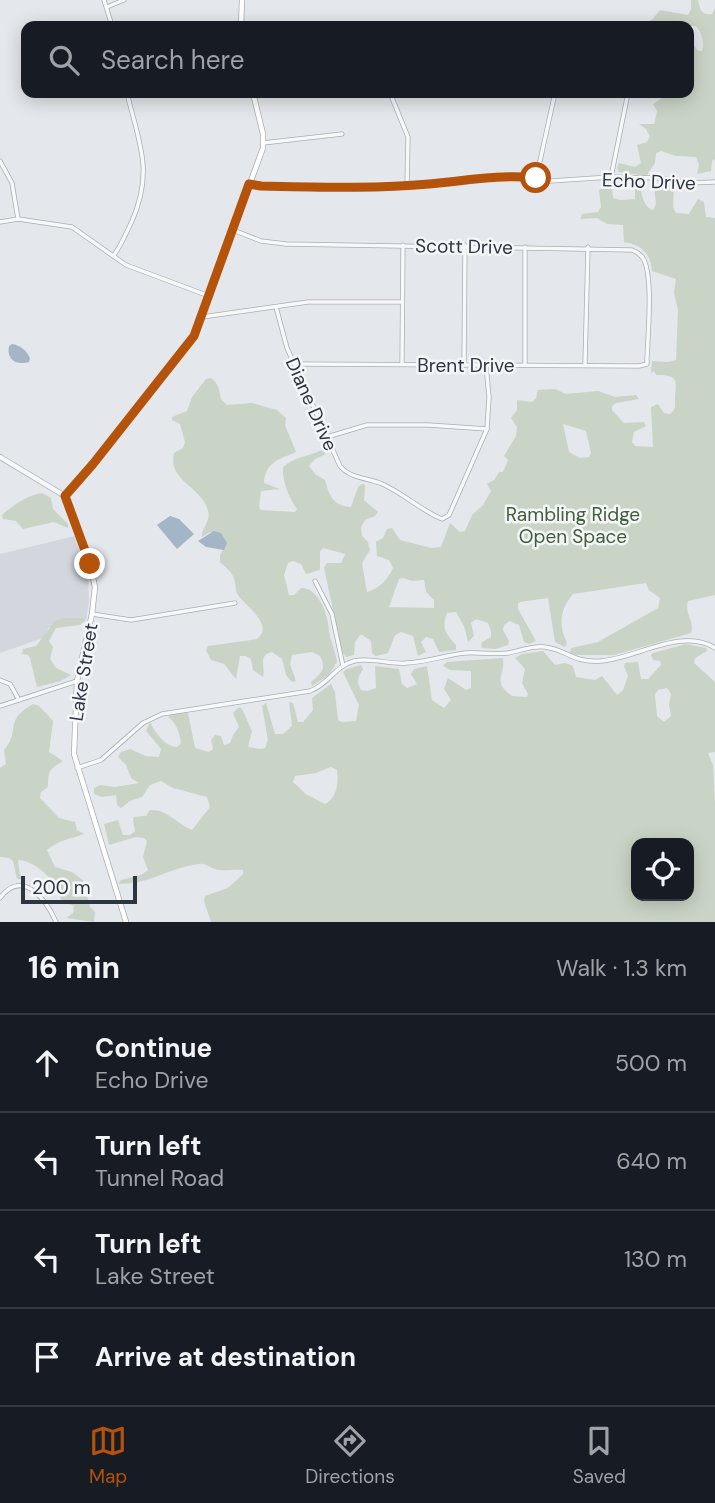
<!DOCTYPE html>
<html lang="en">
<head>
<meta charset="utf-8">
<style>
  :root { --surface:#171b24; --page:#242831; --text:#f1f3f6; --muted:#9ea1a6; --line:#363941; --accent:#b45309 }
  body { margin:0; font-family:"DM Sans",sans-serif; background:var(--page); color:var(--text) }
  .controls { position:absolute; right:21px; bottom:21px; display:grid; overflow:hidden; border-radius:14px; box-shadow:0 4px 18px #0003 }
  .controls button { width:63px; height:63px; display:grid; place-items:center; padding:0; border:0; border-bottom:2px solid var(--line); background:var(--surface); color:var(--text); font:35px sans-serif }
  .scale { position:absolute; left:21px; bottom:18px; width:116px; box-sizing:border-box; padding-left:7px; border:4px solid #2d3542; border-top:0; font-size:19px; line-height:24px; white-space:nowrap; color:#2d3542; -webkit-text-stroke:5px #f4f6f8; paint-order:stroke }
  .stop { position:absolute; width:21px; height:21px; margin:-16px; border:5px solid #b45309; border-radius:50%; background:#fff }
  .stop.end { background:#b45309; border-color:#fff; box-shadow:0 2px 7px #0008 }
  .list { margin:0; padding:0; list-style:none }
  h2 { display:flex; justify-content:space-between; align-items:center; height:91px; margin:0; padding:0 28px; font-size:30px }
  h2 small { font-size:23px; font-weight:400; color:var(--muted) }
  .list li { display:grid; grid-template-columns:46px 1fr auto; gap:21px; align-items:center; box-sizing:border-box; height:98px; padding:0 28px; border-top:2px solid var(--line) }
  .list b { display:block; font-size:26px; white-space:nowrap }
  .list p { margin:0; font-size:23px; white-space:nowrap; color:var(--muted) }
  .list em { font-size:23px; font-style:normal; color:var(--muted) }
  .icon { flex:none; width:38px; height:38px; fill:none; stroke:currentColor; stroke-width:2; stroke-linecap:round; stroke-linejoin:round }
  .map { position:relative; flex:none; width:715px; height:922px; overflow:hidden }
  .search { position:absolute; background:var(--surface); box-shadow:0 4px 18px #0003; left:21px; right:21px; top:21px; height:77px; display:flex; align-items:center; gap:18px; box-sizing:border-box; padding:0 24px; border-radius:14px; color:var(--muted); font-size:26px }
  .sheet { height:483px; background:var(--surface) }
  nav { display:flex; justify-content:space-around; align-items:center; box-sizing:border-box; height:98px; border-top:2px solid var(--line); background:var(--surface); font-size:19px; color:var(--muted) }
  nav a { display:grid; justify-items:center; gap:4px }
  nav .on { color:var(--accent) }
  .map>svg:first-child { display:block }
  .built { fill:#d3d6dd }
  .green { fill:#cad4c6; fill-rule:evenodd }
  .water { fill:#a3b5c7 }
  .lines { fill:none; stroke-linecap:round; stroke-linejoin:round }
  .minor-casing { stroke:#a9aeb5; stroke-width:5 }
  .tertiary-casing { stroke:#a9aeb5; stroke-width:6 }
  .secondary-casing { stroke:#a9aeb5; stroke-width:6 }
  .minor { stroke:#f7f8f9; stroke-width:3.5 }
  .tertiary { stroke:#f7f8f9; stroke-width:4.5 }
  .secondary { stroke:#fff; stroke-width:4.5 }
  .route { stroke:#b45309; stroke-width:9 }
  .labels { text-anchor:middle; stroke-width:5; stroke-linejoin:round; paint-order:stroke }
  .street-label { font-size:19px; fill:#2d3542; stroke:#f4f6f8 }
  .park-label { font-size:19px; fill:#425d3c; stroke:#f4f6f8 }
</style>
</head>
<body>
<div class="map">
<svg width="715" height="922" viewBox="0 0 715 922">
  <rect width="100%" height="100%" fill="#e4e7eb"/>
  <!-- built -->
  <path class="built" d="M75,536l13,41 1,23 -3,21 -38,7 -2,9 -46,16v-99z"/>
  <!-- green -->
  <g class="green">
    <path d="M691,0h7c2,9 3,16 14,14l3,-6v151l-3,2 -1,10 -14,3 2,-9 -3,-8 -20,-1 -15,-5 -5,2 -1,10 -9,13 -27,-4 -2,-5 2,-4 16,4 6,-4 -4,-18 10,-3 3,-6 -4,-7 -7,-5h15l3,-13 -4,-7 9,-6 2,-5h25v-54l9,12h4c3,-8 -1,-20 -6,-25h-61v-1l17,-5 8,-10 28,5 3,-6z"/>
    <path d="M660,183l14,3 -1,21 3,6 13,1 9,-15 6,3 2,15 9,1v377l-27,6c-4,13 7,20 3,32l-77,22h-36l-8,-2 1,-5 27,-6 60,-34 2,-10 -11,-8 -3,-7 -73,11c-13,15 -15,31 -6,49l-2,4 -10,-5 -7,-44 -28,4 -2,2v5l18,32 -7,3 -5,-2 -5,-17 -9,-4 -6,4 -1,5 6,11 -1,4 -13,4 -13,-1 -1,-5 10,-6v-6l-3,-8 -12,-4 -5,4 3,13 -6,6 -4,-16 -8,-14 -9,1c-6,16 -1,21 9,32v5l-17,2 -6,-13 -7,-2 -5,5 5,10 -8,4 -5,-20 -12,-4 -6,3 -7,18 -12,3 -4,-3 -1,-12 -10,-7 -6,8 -1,13 -8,2 -4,-5 -18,-84 3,-5h14l4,-9 -22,-6 -3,4v18l-14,4 -5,-10 -8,-3 -5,2 -4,12 5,20h5l7,-7c18,-1 27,28 28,42 0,7 7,22 8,32l-8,13 -17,11 -1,-4c10,-9 16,-12 9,-26l-8,-4 -20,3 -2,9 6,17 -4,1 -6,-7 -4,-16 -10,-7c-15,3 -6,16 -9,25l-10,-7 -2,-11 -5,-3h-6l-4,23 -12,-15 -13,-4 -5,-10 2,-4 49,-7c18,-14 -11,-32 -19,-44 -3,-6 -2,-10 -4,-16 -2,-8 -9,-12 -14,-17v-7l7,-12 -17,-11 -8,5c-1,-9 9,-15 6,-26 -5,-24 -41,-30 -34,-58l9,-5 2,-6 -5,-18 -8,-4v-3l15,-6 5,-14 14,-18 5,-1c8,6 8,12 10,21l6,6 25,-2 25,7 9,8 -1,7 11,27c-16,7 -31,10 -32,31l16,6 -19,2 -2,16 2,3 34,2 2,-3c-8,-10 -15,-29 -14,-42 11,-10 27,-11 39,-17l4,4 -11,5 -6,7 7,9 9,5c4,15 8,26 26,27l7,-20 4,-3 3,1 -1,15 14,12 -3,4 -10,4 -4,7 1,9 6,6 2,8 -8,13 5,29c12,-3 21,-13 26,-24l-4,-8 -12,-4 -1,-14 7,-4 4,-9 5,-1 8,12 31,8 10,-1 9,-24 10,9 5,-1 7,-16 11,-10 8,-14 -4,-7 7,-4 5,-8h4l5,-12 -4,-4 12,-20 1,-9 -6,-9 6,-8v-10l15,2 4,-4 2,-8 17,-1 11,5 32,-3 17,6 21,-2 3,4 -23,4 -4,3v4l12,13 20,-1 2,4 -12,6 -2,10 3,4 18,1 -2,-40 7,-3 6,9 6,1c6,-5 5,-7 5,-15 1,-18 5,-24 -19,-24l-2,-4 -3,2 1,-12 16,1 8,-2 2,-50 -4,-17 2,-14 -24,-8c-1,-17 -11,-27 -28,-29l-1,-17 -16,-1 -10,-6 -17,1 2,-5 16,-2 3,-5 -2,-17 8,-4 5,2 1,10 8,2 14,-1v-11l5,-2c2,8 3,21 13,24l3,-6 -2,-17zM563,424l23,7 5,22 -2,4 -9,1 -11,-6zM402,578l11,3 11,-1 2,12 8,8v8l-45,-1 10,-28z"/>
    <path d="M42,493l9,5 2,11 15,15v4l-14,-6 -31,7 -7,-8 -13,-2 -1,-4c10,-9 27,-21 40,-22z"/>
    <path d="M64,618h19l2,2 -5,5 -24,3 -7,13 4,6 -3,12 6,9 15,7 -10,6 -24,6 -7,-29 -2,-3 -6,-1 1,-5 13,-3 19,-25z"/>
    <path d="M686,644l20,4 1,3 -12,7 -1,5 21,19v70l-7,1 5,12 2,39v118h-504l-7,-21 1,-5 23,-8 15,-14v-4c-9,-1 -20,2 -28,-1 -7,-2 -9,-6 -16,-5 -31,4 -48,20 -81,20l3,-4 20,-5 7,-5 -5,-13 4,-16 -3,-3 -8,-1 -27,8 -5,-21 14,-4 5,15h7l5,-4 -2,-11 1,-3 12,-1 4,-6c17,-1 27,14 42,20l18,-23 -3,-10 -34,-9 -12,-7 -11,4 -8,12 -12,4 -9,7 -4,-3 -1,-10 -14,2 -8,-3v-6l6,-3 15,2 24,-4 -8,-5 -5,-13 -8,-8 3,-5 9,-3 16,7 13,1 2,-8 -15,-18 4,-9c5,10 15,25 27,25l4,-4c-1,-9 -5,-21 -13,-26l3,-3 17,-1 7,35 14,4 4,-3 -2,-9 4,-5 6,1 3,9 6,-2 3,-8 6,-8 -6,-14 6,-6 3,2 10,22 -4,16 13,2 4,-1 3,-8 -6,-34 4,-3 9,31h8l9,-8 -3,-24 4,1 5,19h5l10,-12 -1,-12 19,-14 4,8 3,28 4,2 14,-1 3,-16 -16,-33 4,-3 14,-4 2,4c-5,8 -7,12 -2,21l6,1 9,-3 -1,-22 24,3 3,15 5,4 10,-4 -6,-10 3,-5 13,-3 5,34 12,8 7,-8 -7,-11 4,-11 18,12 5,-2v-17l-21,-1 -7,-4 4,-4 56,-4c3,16 -12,24 9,38l15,1 1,-3 -6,-11 3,-14 -10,-11 7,-4 21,-3 12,14 10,-2 8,3 3,11 19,3 7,-4 15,19 6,-5 5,-14 -4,-10 1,-3 13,-1 3,17h7l13,-14 -1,-4 -7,-1 -2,-5 2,-2zM667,688l4,6 -2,11 2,11 -7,6 -7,-6 -2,-22 3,-4zM331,767l6,3c2,12 0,28 -12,34l-19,-10 -13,-12 2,-6 21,-3zM636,843h53v53h-53z"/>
    <path d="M33,704l6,2 14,15 -4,31 14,9c-13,8 -15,9 -15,26l-7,5 -1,6 19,20 16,4 2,8 7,4c-13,5 -26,6 -37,16l8,17 17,5 11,8v5l-4,3 9,10 2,9 5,5 -1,10 -28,-4 7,-5 1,-7 -13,-5c-2,-18 -24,-40 -43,-41l2,15 4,4h-7l-4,-18 -4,-3 -9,-1v-89l6,-4 -2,-14c18,-21 -2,-28 29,-46z"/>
  </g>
  <!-- water -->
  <g class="water">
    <path d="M12,344c8,1 15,7 18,14l-1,4c-13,4 -23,-3 -20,-16z"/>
    <path d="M170,516l9,3 15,15 -17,15 -20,-24z"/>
    <path d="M214,531l7,2 6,10 -3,7 -18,-3 -8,-6z"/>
  </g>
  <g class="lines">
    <defs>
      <g id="minor">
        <path d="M104,0l8,26"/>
        <path d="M107,7l17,-7"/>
        <path d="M390,93l18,44 -1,48"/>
        <path d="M263,143l79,-9"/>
        <path d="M0,161l12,22 6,36"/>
        <path d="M611,177l17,-84"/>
        <path d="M536,179l19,-86"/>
        <path d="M249,184l12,2 114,1 141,-11 34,5 61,-4 50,1 28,5 26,-1"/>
        <path d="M0,222l18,-3 54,8 54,38 83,31"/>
        <path d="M233,230l28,11 25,3 346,6c5,2 9,4 12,10 9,19 4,74 3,98v6l-8,2 -345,-2"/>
        <path d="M525,247v118"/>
        <path d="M114,255c8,-11 12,-22 18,-34 22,-50 7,-78 -5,-128"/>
        <path d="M276,307l11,41 53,118c10,12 26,12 40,17 22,9 40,27 62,36l7,-4 38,-86 2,-32 -3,-32"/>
        <path d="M202,317l106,-15h94"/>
        <path d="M402,364l1,-119"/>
        <path d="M585,364l3,-117"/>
        <path d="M464,365l1,-120"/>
        <path d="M327,437l40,-12h62l58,4"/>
        <path d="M315,581l17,33 11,52"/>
        <path d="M92,614l39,6 104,-17"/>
        <path d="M0,680l10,4 9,16"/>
        <path d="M0,706l77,-25"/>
        <path d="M77,768l24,-8 42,-37 19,-9 148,-23c18,-6 25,-25 44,-30 17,-4 36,4 53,2 20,-1 39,-8 58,-10 15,-1 29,2 43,0 12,-2 25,-8 37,-6 23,3 27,16 56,14 36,-3 81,-34 114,-13"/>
        <path d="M0,898c22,-30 46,1 56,24"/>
      </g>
      <path id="tertiary" d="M0,457l65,39"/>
      <g id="secondary">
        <path d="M241,26l1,-26"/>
        <path d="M126,922l-52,-168 3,-73 15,-67 3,-27 -5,-23 -25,-68 28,-32 101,-128 69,-188v-14l-10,-41"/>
      </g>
    </defs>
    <!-- minor casing -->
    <use href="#minor" class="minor-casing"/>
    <!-- tertiary casing -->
    <use href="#tertiary" class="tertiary-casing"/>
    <!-- secondary casing -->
    <use href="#secondary" class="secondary-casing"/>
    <!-- minor -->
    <use href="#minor" class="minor"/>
    <!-- tertiary -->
    <use href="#tertiary" class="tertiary"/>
    <!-- secondary -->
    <use href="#secondary" class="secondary"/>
  </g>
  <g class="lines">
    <!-- route -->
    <path class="route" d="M90,564l-25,-68 28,-32 101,-128 55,-152 12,2c56,1 112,3 168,-2 36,-3 70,-10 107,-6"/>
  </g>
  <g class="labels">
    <!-- street labels -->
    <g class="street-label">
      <text transform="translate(649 181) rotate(2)" y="7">Echo Drive</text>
      <text transform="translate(464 246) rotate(1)" y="7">Scott Drive</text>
      <text x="466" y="372">Brent Drive</text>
      <text transform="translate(312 404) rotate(66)" y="7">Diane Drive</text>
      <text transform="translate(83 672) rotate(-81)" y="7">Lake Street</text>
    </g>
    <!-- park labels -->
    <g class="park-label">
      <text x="573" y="521">Rambling Ridge<tspan x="573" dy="22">Open Space</tspan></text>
    </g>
  </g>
</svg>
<div class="controls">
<button><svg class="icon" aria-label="locate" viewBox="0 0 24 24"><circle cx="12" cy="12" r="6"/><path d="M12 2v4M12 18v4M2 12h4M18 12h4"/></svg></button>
</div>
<div class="scale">200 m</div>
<div class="stop" style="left:536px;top:178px"></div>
<div class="stop end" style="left:90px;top:564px"></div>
<div class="search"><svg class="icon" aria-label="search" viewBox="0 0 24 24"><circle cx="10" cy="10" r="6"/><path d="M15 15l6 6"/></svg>Search here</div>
</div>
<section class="sheet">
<h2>16 min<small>Walk · 1.3 km</small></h2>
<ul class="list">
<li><svg class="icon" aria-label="ahead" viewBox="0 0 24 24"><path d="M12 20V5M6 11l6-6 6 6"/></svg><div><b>Continue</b><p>Echo Drive</p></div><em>500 m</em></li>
<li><svg class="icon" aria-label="left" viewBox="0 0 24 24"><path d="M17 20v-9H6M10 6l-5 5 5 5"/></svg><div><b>Turn left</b><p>Tunnel Road</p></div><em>640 m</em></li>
<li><svg class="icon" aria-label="left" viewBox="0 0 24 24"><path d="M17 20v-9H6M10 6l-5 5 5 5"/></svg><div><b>Turn left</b><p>Lake Street</p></div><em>130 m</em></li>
<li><svg class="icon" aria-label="arrive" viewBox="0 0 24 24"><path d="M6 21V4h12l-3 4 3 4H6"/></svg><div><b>Arrive at destination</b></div></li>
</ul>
</section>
<nav>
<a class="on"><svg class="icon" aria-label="map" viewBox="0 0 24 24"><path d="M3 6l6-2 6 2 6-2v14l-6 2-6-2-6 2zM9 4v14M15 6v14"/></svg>Map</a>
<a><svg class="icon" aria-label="directions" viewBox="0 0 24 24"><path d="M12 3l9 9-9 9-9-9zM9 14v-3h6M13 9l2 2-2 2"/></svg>Directions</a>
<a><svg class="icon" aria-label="saved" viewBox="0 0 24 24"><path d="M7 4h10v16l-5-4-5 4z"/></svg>Saved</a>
</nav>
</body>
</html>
